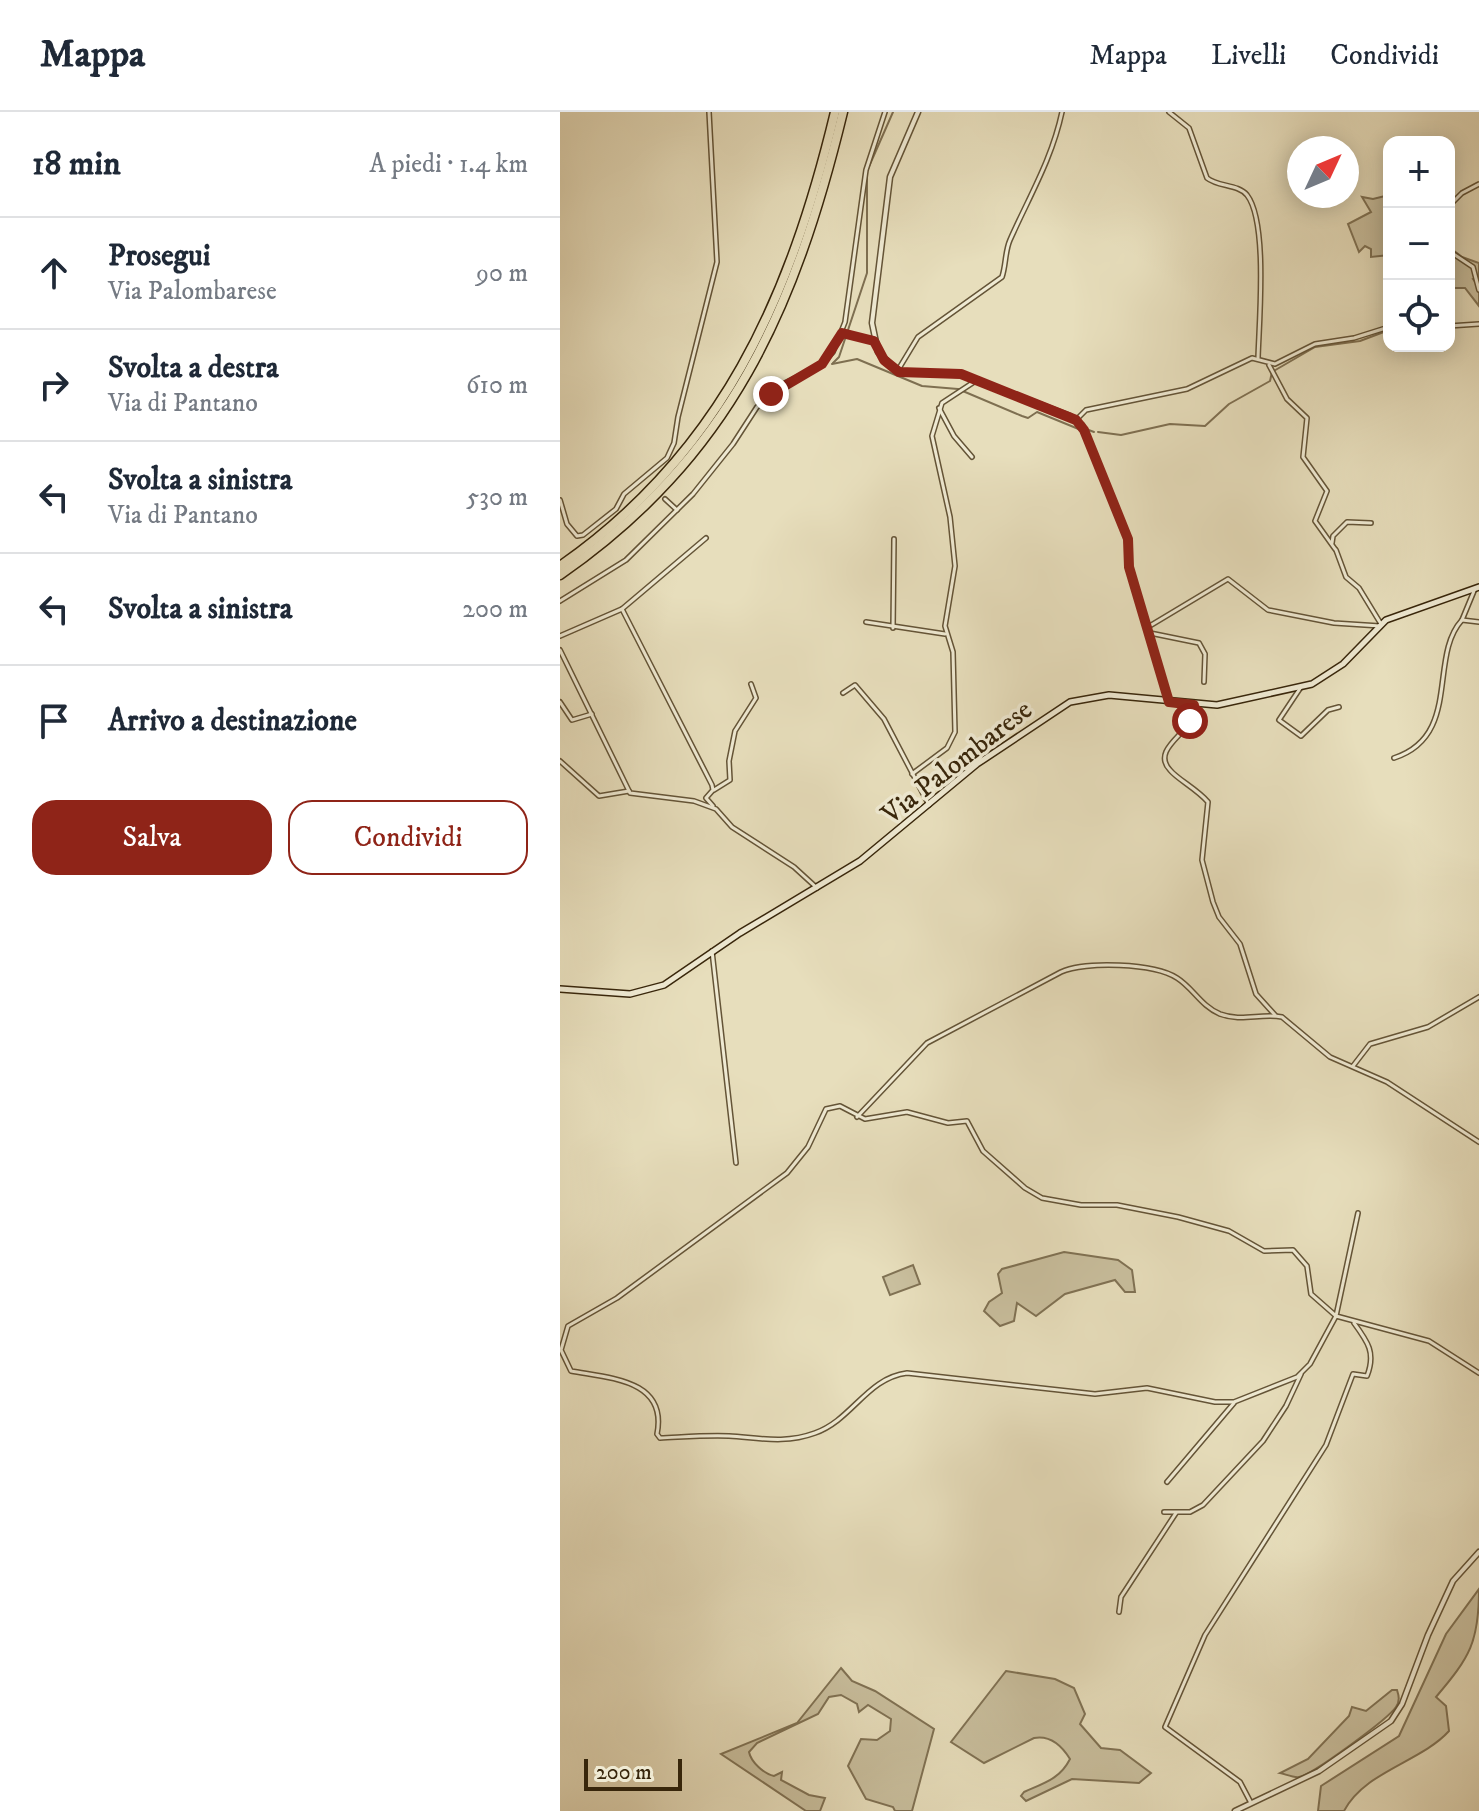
<!DOCTYPE html>
<html lang="it">
<head>
<meta charset="utf-8">
<style>
  :root { --surface:#fff; --page:#f6f6f7; --text:#1f2937; --muted:#747a83; --line:#e0e1e3; --accent:#8f2418 }
  body { margin:0; font-family:"IM FELL DW Pica",serif; background:var(--page); color:var(--text) }
  .controls { position:absolute; right:24px; top:24px; display:grid; overflow:hidden; border-radius:16px; box-shadow:0 4px 20px #0003 }
  .controls button { width:72px; height:72px; display:grid; place-items:center; padding:0; border:0; border-bottom:2px solid var(--line); background:var(--surface); color:var(--text); font:40px sans-serif }
  .compass { position:absolute; left:727px; top:24px; width:72px; height:72px; border-radius:50%; background:var(--surface); box-shadow:0 4px 20px #0003; rotate:46deg }
  .scale { position:absolute; left:24px; bottom:20px; width:98px; box-sizing:border-box; padding-left:8px; border:4px solid #38260b; border-top:0; font-size:22px; line-height:28px; white-space:nowrap; color:#38260b; -webkit-text-stroke:6px #efead3; paint-order:stroke }
  .stop { position:absolute; width:24px; height:24px; margin:-18px; border:6px solid #8f2418; border-radius:50%; background:#fff }
  .stop.end { background:#8f2418; border-color:#fff; box-shadow:0 2px 8px #0008 }
  .list { margin:0; padding:0; list-style:none }
  h2 { display:flex; justify-content:space-between; align-items:center; height:104px; margin:0; padding:0 32px; font-size:34px }
  h2 small { font-size:26px; font-weight:400; color:var(--muted) }
  .list li { display:grid; grid-template-columns:52px 1fr auto; gap:24px; align-items:center; box-sizing:border-box; height:112px; padding:0 32px; border-top:2px solid var(--line) }
  .list b { display:block; font-size:30px; white-space:nowrap }
  .list p { margin:0; font-size:26px; white-space:nowrap; color:var(--muted) }
  .list em { font-size:26px; font-style:normal; color:var(--muted) }
  .actions { display:flex; gap:16px; padding:24px 32px }
  .actions a { flex:1; padding:18px 0; border:2px solid var(--accent); border-radius:24px; text-align:center; font-size:28px; color:var(--accent) }
  .actions .main { background:var(--accent); color:#fff }
  .icon { flex:none; width:44px; height:44px; fill:none; stroke:currentColor; stroke-width:2; stroke-linecap:round; stroke-linejoin:round }
  .map { position:relative; flex:none; width:919px; height:1699px; overflow:hidden }
  header { display:flex; align-items:center; gap:48px; box-sizing:border-box; height:112px; padding:0 40px; background:var(--surface); border-bottom:2px solid var(--line) }
  header strong { font-size:38px }
  nav { display:flex; gap:44px; margin-inline-start:auto; font-size:28px }
  main { display:flex }
  aside { flex:1; background:var(--surface) }
  .map>svg:first-child { display:block }
  .green { fill:#c9bf9e; stroke:#807254; stroke-width:2 }
  .lines { fill:none; stroke-linecap:round; stroke-linejoin:round }
  .stream { stroke:#7e6f51; stroke-width:2 }
  .minor-casing { stroke:#645437; stroke-width:6 }
  .tertiary-casing { stroke:#645437; stroke-width:7 }
  .secondary-casing { stroke:#38260b; stroke-width:8 }
  .motorway-casing { stroke:#38260b; stroke-width:11 }
  .minor { stroke:#efead3; stroke-width:3 }
  .tertiary { stroke:#efead3; stroke-width:4 }
  .secondary { stroke:#efead3; stroke-width:5 }
  .motorway { stroke:#e7debc; stroke-width:8 }
  .route { stroke:#8f2418; stroke-width:10 }
  .labels { text-anchor:middle; stroke-width:7; stroke-linejoin:round; paint-order:stroke }
  .street-label { font-size:28px; fill:#38260b; stroke:#efead3 }
</style>
</head>
<body>
<header>
<strong>Mappa</strong>
<nav><a>Mappa</a><a>Livelli</a><a>Condividi</a></nav>
</header>
<main>
<aside>
<h2>18 min<small>A piedi · 1.4 km</small></h2>
<ul class="list">
<li><svg class="icon" aria-label="ahead" viewBox="0 0 24 24"><path d="M12 20V5M6 11l6-6 6 6"/></svg><div><b>Prosegui</b><p>Via Palombarese</p></div><em>90 m</em></li>
<li><svg class="icon" aria-label="right" viewBox="0 0 24 24"><path d="M7 20v-9h11M14 6l5 5-5 5"/></svg><div><b>Svolta a destra</b><p>Via di Pantano</p></div><em>610 m</em></li>
<li><svg class="icon" aria-label="left" viewBox="0 0 24 24"><path d="M17 20v-9H6M10 6l-5 5 5 5"/></svg><div><b>Svolta a sinistra</b><p>Via di Pantano</p></div><em>530 m</em></li>
<li><svg class="icon" aria-label="left" viewBox="0 0 24 24"><path d="M17 20v-9H6M10 6l-5 5 5 5"/></svg><div><b>Svolta a sinistra</b></div><em>200 m</em></li>
<li><svg class="icon" aria-label="arrive" viewBox="0 0 24 24"><path d="M6 21V4h12l-3 4 3 4H6"/></svg><div><b>Arrivo a destinazione</b></div></li>
</ul>
<div class="actions"><a class="main">Salva</a><a>Condividi</a></div>
</aside>
<div class="map">
<svg width="919" height="1699" viewBox="0 0 919 1699">
  <rect width="100%" height="100%" fill="#e7debc"/>
  <filter id="stains"><feTurbulence type="fractalNoise" baseFrequency=".0025" numOctaves="4"/><feColorMatrix values="0 0 0 0 .2 0 0 0 0 .09 0 0 0 0 .02 0 0 0 .5 -.17"/></filter>
  <radialGradient id="worn" r=".72"><stop offset=".6" stop-color="#630" stop-opacity="0"/><stop offset="1" stop-color="#630" stop-opacity=".3"/></radialGradient>
  <!-- green -->
  <g class="green">
    <path d="M829,83v60l-18,2v-8l-6,-3 -6,6 -11,-28 23,-12 -9,-15 11,2z"/>
    <path d="M889,135l13,10 17,6v14l-6,2 6,8v19l-14,-18h-16z"/>
    <path d="M504,1140l54,8 14,10 3,22h-10l-10,-12 -50,14 -29,22 -19,-13 -3,18 -14,5 -16,-15 5,-9 13,-9 -4,-19 4,-5z"/>
    <path d="M353,1153l7,19 -30,11 -7,-18z"/>
    <path d="M919,1477c0,53 -9,68 -43,108l10,9 3,25c-28,31 -84,40 -105,80h-26l3,-25 78,-50 47,-102z"/>
    <path d="M281,1556l11,13 23,10 59,38 -22,82h-17l-2,-4 -27,-8 -18,-33 13,-27 16,1 13,-9 1,-12 -23,-14 -9,7 -2,-8 -16,-9 -12,2 -11,17 -61,29 -8,9c2,10 15,22 25,24l8,-4 -1,8 28,15 16,3 -5,13h-14l-85,-57 76,-31z"/>
    <path d="M446,1559l49,8 19,9 11,26 -5,10 21,24 19,2 31,23 -12,10 -67,-4 -46,22 -5,-5 3,-4c20,-9 36,-13 46,-33 -8,-13 -20,-24 -36,-21l-50,25 -33,-21z"/>
    <path d="M832,1578h5c2,6 3,11 -1,17 -8,12 -84,68 -97,70 -5,1 -14,-3 -19,-4l28,-14 41,-43 3,-9 14,4z"/>
  </g>
  <g class="lines">
    <!-- stream -->
    <g class="stream">
      <path d="M273,251l6,-6 28,-84v-102l26,-59"/>
      <path d="M272,252l25,-5 65,27 36,3 64,27 6,2 9,-6 44,18"/>
      <path d="M526,317l8,3"/>
      <path d="M538,320l23,3 49,-11 35,2 24,-22 41,-23 2,-9 43,-25 45,-6 29,-11"/>
    </g>
    <defs>
      <g id="minor">
        <path d="M609,0l20,16 18,50c11,9 31,6 40,17 21,27 12,127 11,163"/>
        <path d="M889,94l13,-13 17,-9"/>
        <path d="M889,139l24,16 6,23"/>
        <path d="M889,214l30,-2"/>
        <path d="M282,221l32,8"/>
        <path d="M709,253l18,34 20,19 -4,39 24,34 -12,30 20,28"/>
        <path d="M338,258l20,-33 84,-60c4,-12 3,-26 8,-37 19,-43 42,-81 52,-128"/>
        <path d="M379,296l15,28 18,21"/>
        <path d="M516,308l10,-10 101,-21 65,-31 23,6 40,-20 39,-6 35,-11"/>
        <path d="M105,387l12,11"/>
        <path d="M0,388l7,24 10,12 6,-1 33,-26 8,-15 43,-36 7,-15 4,-26 39,-155 -8,-150"/>
        <path d="M772,431l1,-7 14,-14 24,1"/>
        <path d="M776,438l10,27 13,11 22,36"/>
        <path d="M914,479l-12,29 17,2"/>
        <path d="M0,489l66,-41 67,-66 40,-50 24,-37 28,-24 36,-18 12,-13 12,-30 21,-152 19,-58"/>
        <path d="M62,497l90,176 1,5 -7,8 7,8"/>
        <path d="M306,510l79,12"/>
        <path d="M588,515l80,-48 40,31 66,13 46,3"/>
        <path d="M333,516l1,-89"/>
        <path d="M590,521l49,10 6,11 -1,28"/>
        <path d="M0,524l62,-27 84,-71"/>
        <path d="M0,538l70,143 64,8 22,8 16,18 62,40 23,21"/>
        <path d="M741,575l-22,33 22,16 27,-26 11,-3"/>
        <path d="M283,581l12,-8 29,34 45,86"/>
        <path d="M0,590l12,18 20,-6"/>
        <path d="M634,593c-1,6 -2,12 -5,18 -8,14 -36,29 -19,47 7,9 27,19 38,32l-6,58 11,42 6,15 21,27 16,50 19,21"/>
        <path d="M834,646c68,-22 34,-101 68,-138"/>
        <path d="M0,649l39,35 30,-5"/>
        <path d="M352,662l35,-26 8,-16 -2,-80 -8,-26 10,-60 -5,-49 -18,-81 10,-33 35,-23"/>
        <path d="M154,678l16,-10 -1,-19 6,-30 21,-33 -5,-14"/>
        <path d="M152,839l24,212"/>
        <path d="M793,954l17,-22 58,-17 51,-30"/>
        <path d="M297,1005l70,-74 134,-71c24,-11 93,-9 116,6 16,10 24,28 43,36 21,8 41,-1 62,3l48,40 57,25 92,60"/>
        <path d="M798,1101l-22,103 -26,48 -13,13 -63,25h-19l-68,-14 -52,6 -188,-21c-40,5 -55,47 -92,60 -30,11 -55,5 -86,3 -23,-1 -46,1 -69,2l-3,-4c11,-55 -49,-56 -86,-63l-10,-21 7,-24 49,-28 170,-125 21,-26 18,-38 14,-3 25,13 42,-7 41,11 19,-2 16,30 42,37 17,10 39,7h36l61,12 51,14 35,20 29,-1 14,16 4,28 25,22 93,25 50,32"/>
        <path d="M607,1370l67,-79"/>
        <path d="M604,1400h26l13,-7 60,-64 23,-35 15,-32"/>
        <path d="M559,1500l2,-15 55,-84"/>
        <path d="M691,1691l-11,-21 -75,-55 40,-92 121,-190 27,-71 14,2c9,-23 1,-34 -13,-53"/>
      </g>
      <g id="tertiary">
        <path d="M358,0l-28,65 -18,146 6,29 21,20 64,3 107,41 12,9 45,112 2,30 40,133"/>
        <path d="M675,1699l84,-40 72,-50 11,-17 26,-69 25,-54 26,-29"/>
      </g>
      <path id="secondary" d="M0,877l70,5 34,-9 76,-52 120,-72 117,-97 93,-62 39,-7 108,10 95,-21 31,-20 43,-44 93,-33"/>
      <g id="motorway">
        <path d="M0,454c162,-113 230,-267 275,-454"/>
        <path d="M0,463c171,-119 235,-266 283,-463"/>
      </g>
    </defs>
    <!-- minor casing -->
    <use href="#minor" class="minor-casing"/>
    <!-- tertiary casing -->
    <use href="#tertiary" class="tertiary-casing"/>
    <!-- secondary casing -->
    <use href="#secondary" class="secondary-casing"/>
    <!-- motorway casing -->
    <use href="#motorway" class="motorway-casing"/>
    <!-- minor -->
    <use href="#minor" class="minor"/>
    <!-- tertiary -->
    <use href="#tertiary" class="tertiary"/>
    <!-- secondary -->
    <use href="#secondary" class="secondary"/>
    <!-- motorway -->
    <use href="#motorway" class="motorway"/>
  </g>
  <g class="lines">
    <!-- route -->
    <path class="route" d="M211,282l51,-30 20,-31 32,8 10,19 15,12 62,2 115,46 8,10 44,109 1,28 40,135 25,3 -4,16"/>
  </g>
  <g class="labels">
    <!-- street labels -->
    <g class="street-label">
      <text transform="translate(396 649) rotate(-38)" y="10">Via Palombarese</text>
    </g>
  </g>
  <rect width="100%" height="100%" filter="url(#stains)"/>
  <rect width="100%" height="100%" fill="url(#worn)"/>
</svg>
<div class="controls">
<button>+</button>
<button>−</button>
<button><svg class="icon" aria-label="locate" viewBox="0 0 24 24"><circle cx="12" cy="12" r="6"/><path d="M12 2v4M12 18v4M2 12h4M18 12h4"/></svg></button>
</div>
<svg class="compass" viewBox="-18 -18 36 36"><path d="M0-13l5 13h-10z" fill="#e53935"/><path d="M0 13l5-13h-10z" fill="#747a83"/></svg>
<div class="scale">200 m</div>
<div class="stop" style="left:630px;top:609px"></div>
<div class="stop end" style="left:211px;top:282px"></div>
</div>
</main>
</body>
</html>
